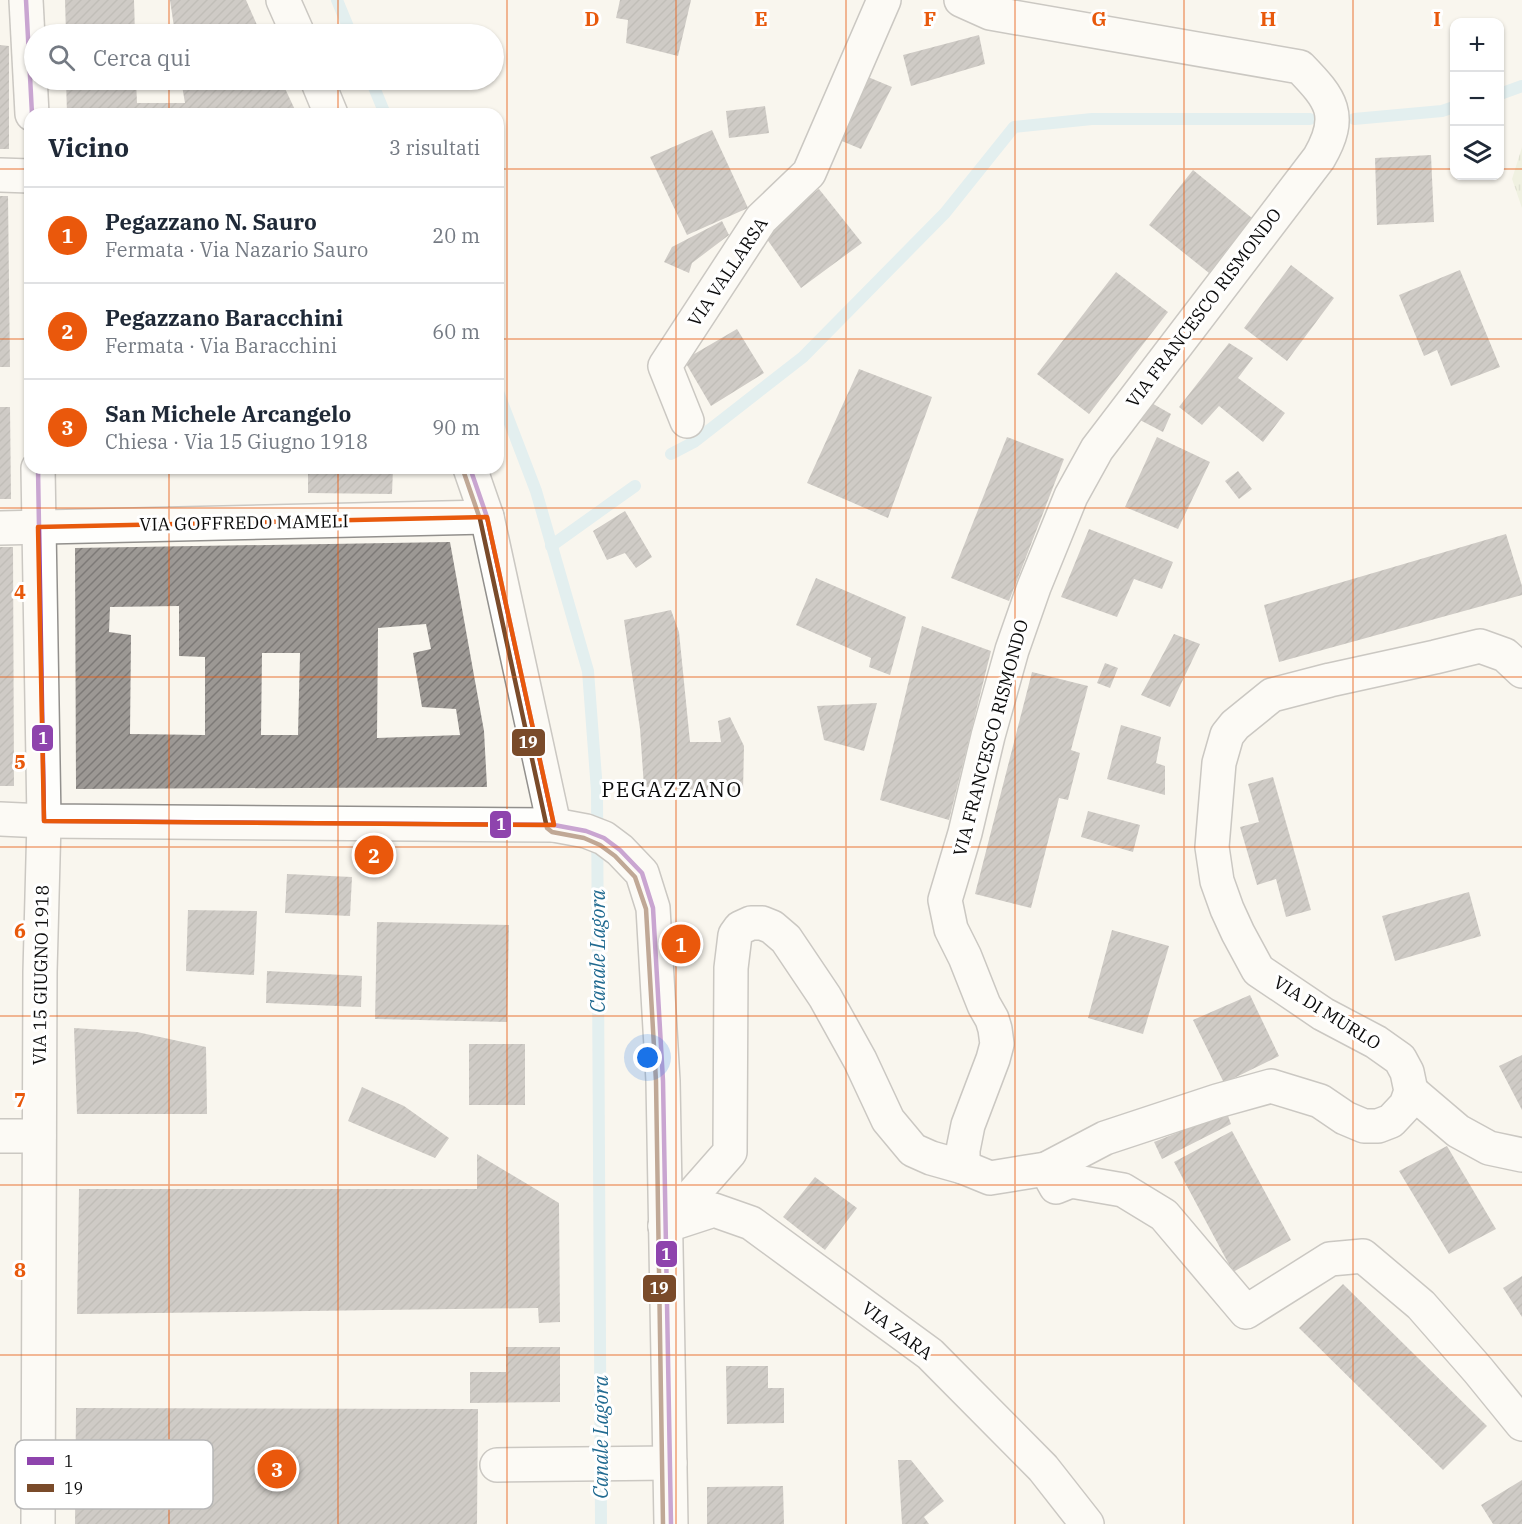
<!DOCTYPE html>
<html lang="it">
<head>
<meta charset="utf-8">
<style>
  :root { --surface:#fff; --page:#f2f2f3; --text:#1f2937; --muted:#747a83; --line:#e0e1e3; --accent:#ea580c }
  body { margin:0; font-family:"IBM Plex Serif",serif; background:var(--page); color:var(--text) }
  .controls { position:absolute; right:18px; top:18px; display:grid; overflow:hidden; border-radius:12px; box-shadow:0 2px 4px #0004 }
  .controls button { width:54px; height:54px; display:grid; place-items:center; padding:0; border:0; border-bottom:2px solid var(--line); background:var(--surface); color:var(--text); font:30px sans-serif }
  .you { position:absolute; left:648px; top:1058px; width:21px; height:21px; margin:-15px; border:4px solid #fff; border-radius:50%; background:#1a73e8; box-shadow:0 0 0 9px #1a73e833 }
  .badge { display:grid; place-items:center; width:39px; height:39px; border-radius:50%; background:var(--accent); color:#fff; font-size:20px; font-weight:700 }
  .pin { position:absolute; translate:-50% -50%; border:3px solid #fff; box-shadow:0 2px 6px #0006 }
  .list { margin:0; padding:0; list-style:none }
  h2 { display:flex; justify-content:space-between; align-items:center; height:78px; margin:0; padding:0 24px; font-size:26px }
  h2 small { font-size:20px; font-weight:400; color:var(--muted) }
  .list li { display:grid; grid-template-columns:39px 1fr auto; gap:18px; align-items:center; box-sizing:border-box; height:96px; padding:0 24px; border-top:2px solid var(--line) }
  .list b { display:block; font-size:22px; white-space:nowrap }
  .list p { margin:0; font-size:20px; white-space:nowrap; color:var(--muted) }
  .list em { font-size:20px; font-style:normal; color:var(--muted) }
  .icon { flex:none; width:33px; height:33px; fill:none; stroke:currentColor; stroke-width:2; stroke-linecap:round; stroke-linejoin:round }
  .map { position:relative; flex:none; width:1522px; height:1524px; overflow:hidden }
  .search { position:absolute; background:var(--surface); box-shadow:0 2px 4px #0004; left:24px; top:24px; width:480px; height:66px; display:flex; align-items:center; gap:15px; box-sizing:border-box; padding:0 21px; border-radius:33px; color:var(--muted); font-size:22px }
  .panel { position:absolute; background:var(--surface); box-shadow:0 2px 4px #0004; left:24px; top:108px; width:480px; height:366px; border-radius:18px }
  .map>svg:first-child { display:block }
  .grass { fill:url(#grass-tufts) }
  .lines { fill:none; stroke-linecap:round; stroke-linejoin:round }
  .stream { stroke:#c8e6ef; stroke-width:12 }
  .building { fill:url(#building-hatch); fill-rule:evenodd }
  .minor-casing { stroke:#92908d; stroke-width:36 }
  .minor { stroke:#fefefc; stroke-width:33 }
  .bus-1-casing { stroke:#fff; stroke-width:9 }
  .bus-2-casing { stroke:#fff; stroke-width:9 }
  .bus-1 { stroke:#8e44ad; stroke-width:4.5 }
  .bus-2 { stroke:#7a4b2a; stroke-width:4.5 }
  .marked { fill:none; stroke:#e8590c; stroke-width:4.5; stroke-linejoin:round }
  .grid { fill:none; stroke:#e8590c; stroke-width:1.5; stroke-opacity:0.55 }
  .labels { text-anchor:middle; stroke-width:6; stroke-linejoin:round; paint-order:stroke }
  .street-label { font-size:18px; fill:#0a0a0a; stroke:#fff }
  .water-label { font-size:20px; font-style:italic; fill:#206a90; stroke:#fff }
  .quarter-label { font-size:21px; letter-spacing:1.5px; fill:#0a0a0a; stroke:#fff }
  .key { fill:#fff; stroke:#b6b6b6; stroke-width:1.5 }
  .key-label { font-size:16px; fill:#0a0a0a }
  .grid-label { font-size:20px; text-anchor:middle; font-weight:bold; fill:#e8590c; stroke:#fff; stroke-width:6; stroke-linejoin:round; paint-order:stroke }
  .line-badge { stroke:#fff; stroke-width:2 }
  .badge-label { font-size:16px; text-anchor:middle; font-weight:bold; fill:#fff }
</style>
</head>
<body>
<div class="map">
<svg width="1522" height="1524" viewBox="0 0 1522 1524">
  <defs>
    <pattern id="grass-tufts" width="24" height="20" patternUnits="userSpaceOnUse" patternTransform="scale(1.5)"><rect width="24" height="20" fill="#e4ecd0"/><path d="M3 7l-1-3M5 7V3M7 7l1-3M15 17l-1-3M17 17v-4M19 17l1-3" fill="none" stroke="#c2c9b1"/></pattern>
    <pattern id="building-hatch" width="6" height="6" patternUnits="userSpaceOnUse" patternTransform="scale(1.5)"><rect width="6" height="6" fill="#9c9894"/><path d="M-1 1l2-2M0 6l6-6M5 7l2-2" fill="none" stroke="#7d7a77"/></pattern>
  </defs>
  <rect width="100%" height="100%" fill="#f9f6ee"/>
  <!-- grass -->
  <path class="grass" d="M1522,147v61l-10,-29z"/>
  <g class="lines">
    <!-- stream -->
    <g class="stream">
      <path d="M337,0l14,34"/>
      <path d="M371,80l14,34"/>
      <path d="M1500,94l22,-8"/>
      <path d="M1354,119l88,-8 12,-4"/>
      <path d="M498,392l38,99 52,180 9,120 4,733"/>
      <path d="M671,454l23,-12 109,-85 142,-144 69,-86 78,-8h218"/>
      <path d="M551,546l84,-60"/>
    </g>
  </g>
  <!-- building -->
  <g class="building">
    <path d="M65,0h69l1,34h-69z"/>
    <path d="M170,0h76l15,34h-86z"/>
    <path d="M620,0h71l-13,56 -52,-13 2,-23 -12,-2z"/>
    <path d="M979,35l6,29 -74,22 -8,-31z"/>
    <path d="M0,45l9,1v103h-9z"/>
    <path d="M868,77l24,10 -31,62 -24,-10z"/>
    <path d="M66,80h70l1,23h48l-4,-23h100l16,34h-230z"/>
    <path d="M765,106l4,27 -40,5 -3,-27z"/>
    <path d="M712,130l36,78 -61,27 -37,-78z"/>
    <path d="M1431,155l3,67 -57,3 -2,-67z"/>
    <path d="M1193,170l59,48 -43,55 -60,-48z"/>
    <path d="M819,189l43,54 -61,45 -39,-56z"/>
    <path d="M0,196h8l2,171h-10z"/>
    <path d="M722,221l7,14 -37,28 -3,10 -25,-11 8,-15z"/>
    <path d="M1291,265l43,33 -47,63 -43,-33z"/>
    <path d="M1460,270l40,97 -49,19 -14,-36 -13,6 -25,-61z"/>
    <path d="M1116,272l52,40 -79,102 -52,-40z"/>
    <path d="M737,329l27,44 -53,33 -27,-46z"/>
    <path d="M1229,343l24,15 -15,20 47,35 -22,29 -44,-36 -17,19 -23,-18z"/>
    <path d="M859,369l73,28 -44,121 -81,-35z"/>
    <path d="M1148,401l23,13 -8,18 -25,-13z"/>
    <path d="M0,407h10l1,92h-11z"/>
    <path d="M1007,437l57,22 -55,142 -58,-23z"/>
    <path d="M1157,437l53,25 -32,67 -53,-22z"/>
    <path d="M308,468h85l-1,26 -84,-1z"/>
    <path d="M1238,471l14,18 -13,10 -14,-18z"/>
    <path d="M625,511l27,46 -16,11 -11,-15 -18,7 -14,-29z"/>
    <path d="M1089,529l84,33 -11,27 -28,-10 -17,38 -56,-20z"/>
    <path d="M1506,534l16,52v9l-243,67 -15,-57z"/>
    <path d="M450,542l34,189 3,56 -411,2 -1,-241zM179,606v50l26,1v78l-75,-1 1,-99 -22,-3 1,-25zM426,624l5,25 -18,4 9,54 34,2 4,26 -83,3 1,-110zM262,653h38l-2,82h-37z"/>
    <path d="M0,547h13l1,239h-14z"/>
    <path d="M816,578l90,39 -16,58 -21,-8 2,-9 -75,-33z"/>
    <path d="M671,610l8,22 11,110h31l-3,-21 12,-4 14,29 -1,46 -99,-5 -4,-58 -16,-109z"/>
    <path d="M922,626l69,25 -42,169 -69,-20z"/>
    <path d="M1174,634l26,10 -30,63 -29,-12z"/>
    <path d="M1105,663l13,5 -8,20 -13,-5z"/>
    <path d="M1032,672l56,14 -17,64 9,3 -12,47 -9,-2 -28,110 -56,-14z"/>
    <path d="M877,703l-13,48 -40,-11 -7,-34z"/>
    <path d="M1121,725l40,12 -5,26 9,3v29l-58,-16z"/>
    <path d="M1273,777l38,133 -25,7 -10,-38 -19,6 -17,-58 19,-5 -11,-38z"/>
    <path d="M1088,811l52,14 -7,27 -52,-15z"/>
    <path d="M287,874l65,3 -2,39 -65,-3z"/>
    <path d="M1469,892l12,44 -86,25 -13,-45z"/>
    <path d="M188,910l69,1 -3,64 -68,-4z"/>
    <path d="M377,922l132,3 -2,97 -132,-3z"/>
    <path d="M1112,930l57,16 -26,88 -55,-16z"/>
    <path d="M267,971l95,5 -1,31 -95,-4z"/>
    <path d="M1250,995l29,61 -55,27 -31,-63z"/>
    <path d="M74,1028l63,4 69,15 1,67h-130z"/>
    <rect x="469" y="1044" width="56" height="61"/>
    <path d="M1522,1055v55l-23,-44z"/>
    <path d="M362,1087l42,19 45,32 -14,20 -87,-37z"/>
    <path d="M1227,1113l4,11 -69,35 -8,-17z"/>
    <path d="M1232,1131l59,109 -58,32 -59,-110z"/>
    <path d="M1447,1146l49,83 -47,25 -50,-83z"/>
    <path d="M477,1154l82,49 1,119 -21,1 -1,-15 -461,6 2,-125h398z"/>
    <path d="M815,1177l42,31 -32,42 -42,-33z"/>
    <path d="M1522,1276v41l-19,-29z"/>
    <path d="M1343,1284l144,142 -44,44 -144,-142z"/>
    <path d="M506,1347h54v55l-90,1v-31h36z"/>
    <path d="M726,1366h42v22h16v35l-57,1z"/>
    <path d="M76,1408l402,1 -1,115h-402z"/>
    <path d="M898,1460h13l33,41 -20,16 5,7h-27z"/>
    <path d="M1522,1480v44h-29l-12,-19z"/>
    <path d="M783,1486l1,38h-77v-37z"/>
  </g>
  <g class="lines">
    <defs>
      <g id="minor">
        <path d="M26,0l6,114"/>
        <path d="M283,0l15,34"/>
        <path d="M961,0l29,13 310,54c31,32 44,48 19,91l-222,291 -26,47 -37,91 -22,63 -24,86 -23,97 -20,67 6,29 14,28 19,48 8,14 3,10 2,15 -4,15 -25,66 -5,25v17"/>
        <path d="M317,80l14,34"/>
        <path d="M0,175l30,1"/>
        <path d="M687,421l-22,-55 96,-147 48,-46 75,-173"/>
        <path d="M38,468l6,353 -4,151 -2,552"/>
        <path d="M470,468l17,49 67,308"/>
        <path d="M0,528l487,-11"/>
        <path d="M0,819l44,2 510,4 32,6 18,7 16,12 22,23 11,35 10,173 8,443"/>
        <path d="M1411,1091l47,40 31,17 33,7"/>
        <path d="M0,1136h39"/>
        <path d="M1046,1169l10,18 15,-6 52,9 41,25 82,97 84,-53 33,-3 58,49 57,65 44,54"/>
        <path d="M665,1226l65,-74 1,-184 4,-33 5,-7 11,-5h11l10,4 14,12 39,58 35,63 28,60 25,30 18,8 32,9 27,11 56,-9 59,-31 112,-37 54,-15 49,15 25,17 19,8h14l13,-5 15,-16 5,-14 -4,-19 -7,-13 -24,-17 -53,-28 -65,-44 -20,-37 -11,-24 -10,-28 -5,-34 7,-84 8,-28 8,-10 37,-30 58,-15 105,-23 45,-11 25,9 17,16"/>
        <path d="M665,1226l49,-16 37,13 179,131 113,114 44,56"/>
        <path d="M497,1465l173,-2"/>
      </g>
    </defs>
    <!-- minor casing -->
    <use href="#minor" class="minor-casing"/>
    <!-- minor -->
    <use href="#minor" class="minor"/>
    <defs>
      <g id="bus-1">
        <path d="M26,0l6,114"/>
        <path d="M38,468l6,353 510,4 32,6 18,7 16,12 22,23 11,35 10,173 8,443"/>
        <path d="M470,468l17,49 67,308"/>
      </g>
      <path id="bus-2" d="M463,470l17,49 67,309 5,4 32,6 16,7 15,11 20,21 11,32 10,172 7,443"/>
    </defs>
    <!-- bus-1 casing -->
    <use href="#bus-1" class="bus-1-casing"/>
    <!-- bus-2 casing -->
    <use href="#bus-2" class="bus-2-casing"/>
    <!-- bus-1 -->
    <use href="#bus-1" class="bus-1"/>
    <!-- bus-2 -->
    <use href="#bus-2" class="bus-2"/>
  </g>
  <!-- marked area -->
  <path d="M0 0H1522V1524H0ZM487,517l67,308 -510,-4 -6,-294z" fill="#f9f6ee" fill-opacity=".55" fill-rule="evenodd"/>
  <path class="marked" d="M487,517l67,308 -510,-4 -6,-294z"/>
  <!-- grid -->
  <path class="grid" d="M169,0v34M338,0v34M507,0v1524M676,0v1524M846,0v1524M1015,0v1524M1184,0v1524M1353,0v1524M169,80v34M338,80v34M0,169h30M498,169h956M1500,169h22M0,339h30M498,339h1024M169,468v1056M338,468v1056M0,508h1522M0,677h1522M0,847h1522M0,1016h1522M0,1185h1522M0,1355h1522"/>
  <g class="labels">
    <!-- street labels -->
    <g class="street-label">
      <text transform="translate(728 272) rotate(-56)" y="6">VIA VALLARSA</text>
      <text transform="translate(1204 308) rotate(-53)" y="6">VIA FRANCESCO RISMONDO</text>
      <text transform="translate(244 523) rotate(-1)" y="6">VIA GOFFREDO MAMELI</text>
      <text transform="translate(991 738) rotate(-75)" y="6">VIA FRANCESCO RISMONDO</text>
      <text transform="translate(41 975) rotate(-89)" y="6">VIA 15 GIUGNO 1918</text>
      <text transform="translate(1327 1013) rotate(32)" y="6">VIA DI MURLO</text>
      <text transform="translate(897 1331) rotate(37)" y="6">VIA ZARA</text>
    </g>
    <!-- water labels -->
    <g class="water-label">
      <text transform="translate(598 951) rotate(-90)" y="7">Canale Lagora</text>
      <text transform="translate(601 1437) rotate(-90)" y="7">Canale Lagora</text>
    </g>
    <!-- quarter labels -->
    <g class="quarter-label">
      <text x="672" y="797">PEGAZZANO</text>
    </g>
  </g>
  <!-- legend -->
  <rect x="15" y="1440" width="198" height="69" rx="9" class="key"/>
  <rect x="27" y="1457" width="27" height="8" fill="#8e44ad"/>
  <rect x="27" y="1484" width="27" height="8" fill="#7a4b2a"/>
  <g class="key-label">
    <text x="64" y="1467">1</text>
    <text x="64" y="1494">19</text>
  </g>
  <g class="grid-label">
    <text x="592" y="26">D</text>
    <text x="761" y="26">E</text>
    <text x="930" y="26">F</text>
    <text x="1099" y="26">G</text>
    <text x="1268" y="26">H</text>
    <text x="1437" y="26">I</text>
    <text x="20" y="599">4</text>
    <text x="20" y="769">5</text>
    <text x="20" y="938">6</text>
    <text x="20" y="1107">7</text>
    <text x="20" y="1277">8</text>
  </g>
  <g class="line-badge">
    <rect x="31" y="724" width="23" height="28" rx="6" fill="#8e44ad"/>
    <rect x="511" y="728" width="35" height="29" rx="6" fill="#7a4b2a"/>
    <rect x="489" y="810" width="23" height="29" rx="6" fill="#8e44ad"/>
    <rect x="655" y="1240" width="23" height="28" rx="6" fill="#8e44ad"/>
    <rect x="642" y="1274" width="35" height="29" rx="6" fill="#7a4b2a"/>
  </g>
  <g class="badge-label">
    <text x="43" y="744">1</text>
    <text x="528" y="748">19</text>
    <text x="501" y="830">1</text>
    <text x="666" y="1260">1</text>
    <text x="659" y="1294">19</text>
  </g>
</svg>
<div class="controls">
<button>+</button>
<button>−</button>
<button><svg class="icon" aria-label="layers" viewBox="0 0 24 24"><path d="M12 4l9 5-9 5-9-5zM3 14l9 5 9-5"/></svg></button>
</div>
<div class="you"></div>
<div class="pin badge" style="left:681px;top:944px">1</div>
<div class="pin badge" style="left:374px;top:855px">2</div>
<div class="pin badge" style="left:277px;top:1469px">3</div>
<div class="search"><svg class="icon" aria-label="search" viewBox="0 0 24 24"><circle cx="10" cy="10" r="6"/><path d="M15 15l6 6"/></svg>Cerca qui</div>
<section class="panel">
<h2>Vicino<small>3 risultati</small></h2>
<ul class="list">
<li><span class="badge">1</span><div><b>Pegazzano N. Sauro</b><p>Fermata · Via Nazario Sauro</p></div><em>20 m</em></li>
<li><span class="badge">2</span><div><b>Pegazzano Baracchini</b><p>Fermata · Via Baracchini</p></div><em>60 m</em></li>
<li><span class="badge">3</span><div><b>San Michele Arcangelo</b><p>Chiesa · Via 15 Giugno 1918</p></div><em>90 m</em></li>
</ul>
</section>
</div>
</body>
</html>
